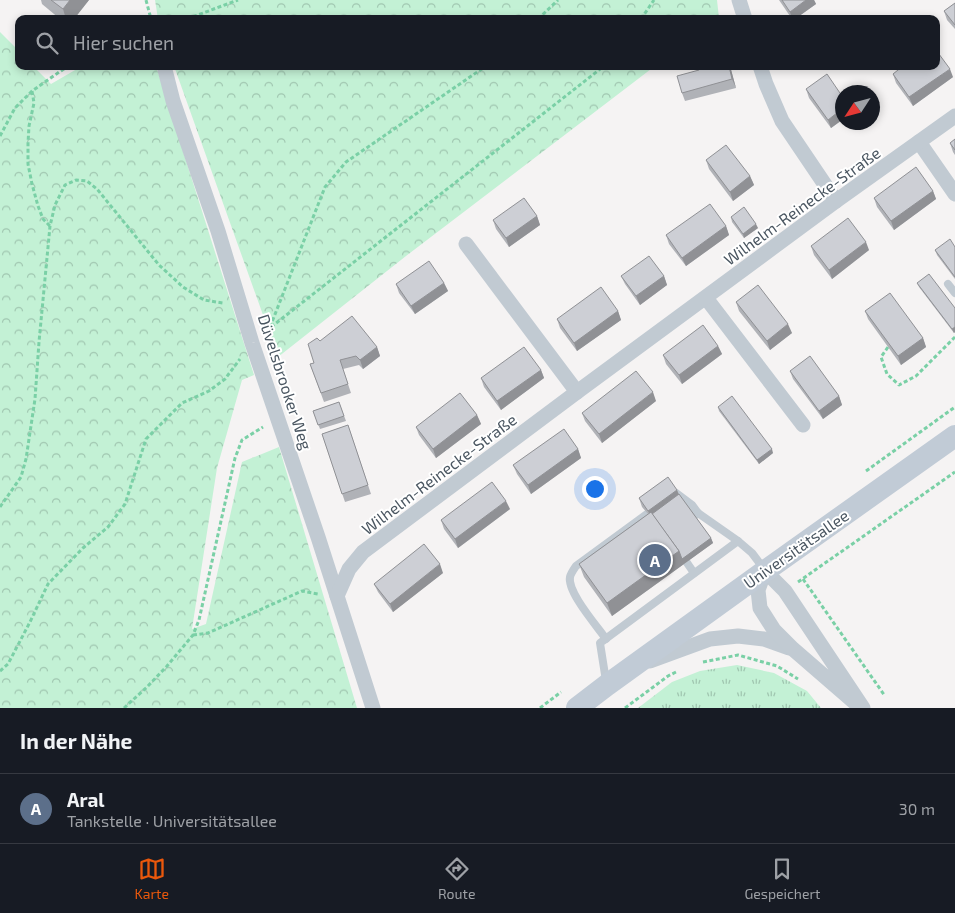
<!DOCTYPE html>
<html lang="de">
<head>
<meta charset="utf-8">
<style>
  :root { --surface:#171b24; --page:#242831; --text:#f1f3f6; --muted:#9ea1a6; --line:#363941; --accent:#ea580c }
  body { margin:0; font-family:"Exo 2",sans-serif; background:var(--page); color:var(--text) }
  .compass { position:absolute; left:835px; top:85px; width:45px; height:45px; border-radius:50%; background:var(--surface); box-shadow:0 2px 8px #0003; rotate:234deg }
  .you { position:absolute; left:594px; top:488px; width:18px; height:18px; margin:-12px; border:4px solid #fff; border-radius:50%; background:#1a73e8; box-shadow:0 0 0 8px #1a73e833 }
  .badge { display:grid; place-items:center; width:32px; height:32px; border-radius:50%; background:var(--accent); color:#fff; font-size:16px; font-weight:700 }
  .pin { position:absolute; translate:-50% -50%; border:2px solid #fff; box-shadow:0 1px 5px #0006 }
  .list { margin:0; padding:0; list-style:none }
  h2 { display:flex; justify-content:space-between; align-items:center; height:65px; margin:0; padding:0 20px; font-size:21px }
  h2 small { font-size:16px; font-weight:400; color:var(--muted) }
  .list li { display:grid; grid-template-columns:32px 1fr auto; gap:15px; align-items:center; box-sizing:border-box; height:70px; padding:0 20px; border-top:1px solid var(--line) }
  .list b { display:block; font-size:19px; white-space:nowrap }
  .list p { margin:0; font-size:16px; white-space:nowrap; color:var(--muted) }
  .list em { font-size:16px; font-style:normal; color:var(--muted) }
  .icon { flex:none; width:28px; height:28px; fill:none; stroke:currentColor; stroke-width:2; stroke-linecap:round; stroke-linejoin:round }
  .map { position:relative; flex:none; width:955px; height:708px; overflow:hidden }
  .search { position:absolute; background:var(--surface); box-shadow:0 2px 8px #0003; left:15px; right:15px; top:15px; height:55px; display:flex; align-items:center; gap:12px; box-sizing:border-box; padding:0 18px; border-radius:10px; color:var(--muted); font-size:19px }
  .sheet { height:135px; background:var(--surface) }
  nav { display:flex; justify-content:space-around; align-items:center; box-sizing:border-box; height:70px; border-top:1px solid var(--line); background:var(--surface); font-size:14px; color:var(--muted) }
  nav a { display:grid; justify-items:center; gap:2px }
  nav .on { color:var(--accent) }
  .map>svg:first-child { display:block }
  .grass { fill:url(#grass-tufts) }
  .forest { fill:url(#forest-crowns) }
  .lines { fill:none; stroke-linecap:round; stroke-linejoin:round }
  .path { stroke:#7ad0a6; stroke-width:3; stroke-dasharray:4 2.5; stroke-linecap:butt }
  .service { stroke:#c1cad2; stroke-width:8 }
  .minor { stroke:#c1cad2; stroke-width:15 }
  .secondary { stroke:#c1cbd6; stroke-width:22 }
  .wall { fill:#b0b2b7 }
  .shaded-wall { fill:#909195 }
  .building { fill:#cdcfd5; stroke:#909195 }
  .labels { text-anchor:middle; stroke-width:4; stroke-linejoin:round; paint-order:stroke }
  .street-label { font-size:16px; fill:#4a5661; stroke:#fff }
</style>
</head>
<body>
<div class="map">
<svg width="955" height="708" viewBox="0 0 955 708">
  <defs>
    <pattern id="grass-tufts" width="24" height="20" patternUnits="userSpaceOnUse" patternTransform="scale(1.25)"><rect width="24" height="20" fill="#c3f1d5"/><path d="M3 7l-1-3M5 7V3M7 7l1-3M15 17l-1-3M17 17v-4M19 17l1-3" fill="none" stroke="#a0c6b0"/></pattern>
    <pattern id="forest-crowns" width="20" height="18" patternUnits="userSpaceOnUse" patternTransform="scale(1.25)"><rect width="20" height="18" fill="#c3f1d5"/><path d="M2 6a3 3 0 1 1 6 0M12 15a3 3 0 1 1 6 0" fill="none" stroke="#a0c6b0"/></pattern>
  </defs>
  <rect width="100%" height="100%" fill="#f5f3f3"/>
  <!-- grass -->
  <path class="grass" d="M737,665l37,8 33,18 14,17h-183l34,-26 28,-11z"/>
  <!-- forest -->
  <g class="forest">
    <path d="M155,0h562l2,18 -2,1h-559z"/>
    <path d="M0,32l19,19v15h14l18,18 31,-18h74l98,309 -12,5 -25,88 -25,161 14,-5 36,-162 37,-15 78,261h-357z"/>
    <path d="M174,66h481l-249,190 -128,101z"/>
  </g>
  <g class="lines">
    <!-- path -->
    <g class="path">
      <path d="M146,0l5,19"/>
      <path d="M187,19l51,-19"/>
      <path d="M538,19l20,-19"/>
      <path d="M641,19l13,-19"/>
      <path d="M32,91l2,12 -5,23 -1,17v21l4,20 6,22 5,13 7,7"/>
      <path d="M0,136l15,-28 17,-17 36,-25"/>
      <path d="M270,327l55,-140 21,-25 140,-96"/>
      <path d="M266,331l338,-265"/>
      <path d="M888,347l-7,10 6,17 12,11 17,-9 39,-39"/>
      <path d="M866,471l89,-64"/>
      <path d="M0,507l21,-30 5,-18 9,-60 4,-57 11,-116 5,-21 10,-20 11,-5 11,1 10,8 62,76 24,22 21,13 19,3"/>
      <path d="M803,579l82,117"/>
      <path d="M798,582l157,-110"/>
      <path d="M193,635l15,-2 94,-42 16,3"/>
      <path d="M703,662l35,-7 39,11 21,13"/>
      <path d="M0,671l8,-7 22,-42 18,-38 35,-36 25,-21 17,-23 21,-65 36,-36 27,-12 16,-12 15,-20"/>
      <path d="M124,708l23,-21 20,-21 26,-31 6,-15 36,-162 7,-18 21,-13"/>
      <path d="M540,708l21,-16"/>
      <path d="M625,708l43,-32 8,-4"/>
    </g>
    <!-- service -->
    <g class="service">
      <path d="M948,284l7,9"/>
      <path d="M676,493l16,12 6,8"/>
      <path d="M686,522l12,-9 40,28"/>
      <path d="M681,554l13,19"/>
      <path d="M606,639c-9,-13 -39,-47 -36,-62 1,-4 4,-8 6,-11l71,-52"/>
      <path d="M606,681l-6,-38 138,-102 14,12 12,16"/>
    </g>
    <!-- minor -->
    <g class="minor">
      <path d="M739,0l6,19"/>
      <path d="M164,66l9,35 45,130 34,112 66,194 55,171"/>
      <path d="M760,66l6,18 16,37 54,80"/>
      <path d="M919,142l36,52"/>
      <path d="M466,244l111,148"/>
      <path d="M706,298l97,127"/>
      <path d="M337,596l12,-27 14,-17 214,-160 259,-191 119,-85"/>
      <path d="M650,661l60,-22 28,-3 26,3 25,9"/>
      <path d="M861,708l-68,-59 -19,-19 -14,-22 -2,-18 7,-19 20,20 78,117"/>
    </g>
    <!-- secondary -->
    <path class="secondary" d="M577,708l30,-23 158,-114 190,-135"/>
  </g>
  <!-- wall -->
  <g class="wall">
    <path d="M41,0h48l-15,19h-14l-18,-15z"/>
    <path d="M779,0h35l2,4 -21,15h-3z"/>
    <path d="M955,3v26l-8,-9 -3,-9z"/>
    <path d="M698,66h32l6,22 -51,13 -3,-8 17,-23z"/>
    <path d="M893,74l60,3 -40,29 -17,-23z"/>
    <path d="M806,89l36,7v24l-11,8 -22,-30z"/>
    <path d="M955,139v16l-2,-3 -3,-9z"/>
    <path d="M706,160l44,16 4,9 -21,16 -24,-32z"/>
    <path d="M933,191l3,8 -42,31 -17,-23 -3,-9z"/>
    <path d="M537,216l3,9 -31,22 -13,-18 -3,-9z"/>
    <path d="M731,217l27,11 -14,10 -12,-16z"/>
    <path d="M726,226l3,9 -43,31 -17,-22 -3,-9z"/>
    <path d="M811,246l58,4 -37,29 -18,-24z"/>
    <path d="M955,247v32l-18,-24 -2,-5z"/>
    <path d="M621,276h43l3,9 -27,20 -15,-21z"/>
    <path d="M444,283l4,8 -33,23 -16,-21 -3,-9z"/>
    <path d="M917,283l38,25v24l-1,1 -35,-46z"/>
    <path d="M736,302l56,31 -22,17 -31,-39z"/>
    <path d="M618,311l3,9 -44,31 -17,-23 -3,-9z"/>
    <path d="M865,311l58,27 3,9 -25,18 -33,-46z"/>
    <path d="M320,341l57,6 3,9 -17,13 -4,-4 -16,4 8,24 -27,9 -14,-38 4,-1z"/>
    <path d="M718,346l4,8 -40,30 -16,-20 -3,-9z"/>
    <path d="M541,370l3,8 -43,32 -17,-23 -3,-9z"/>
    <path d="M790,371l49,25 3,9 -19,14 -30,-40z"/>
    <path d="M656,401l-54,42 -17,-22 -3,-8z"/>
    <path d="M339,402l7,19 -26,8 -7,-18z"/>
    <path d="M718,407l55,46 -14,11 -40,-53z"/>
    <path d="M477,415l4,9 -45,34 -17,-23 -3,-8z"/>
    <path d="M348,425l23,69 -26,8 -23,-68z"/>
    <path d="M578,449l3,9 -50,36 -14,-20 -4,-9z"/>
    <path d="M677,490l2,4 32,44 2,5 -101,73 -28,-39 -5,-13 69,-50 -6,-7 -3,-9z"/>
    <path d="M510,509l-52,39 -14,-19 -3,-9z"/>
    <path d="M443,573l-50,39 -15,-20 -4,-8z"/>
  </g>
  <!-- shaded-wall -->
  <g class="shaded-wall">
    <path d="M70,0h19l-15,19h-8l-3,-10z"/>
    <path d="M806,0h8l2,4 -21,15h-3l-2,-7z"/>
    <path d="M729,66h1l6,22 -4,-9z"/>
    <path d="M950,69l3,8 -40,29 -4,-9z"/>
    <path d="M842,109v11l-11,8 -3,-8z"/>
    <path d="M750,176l4,9 -21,16 -3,-9z"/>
    <path d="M933,191l3,8 -42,31 -3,-9z"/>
    <path d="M537,216l3,9 -31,22 -3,-9z"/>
    <path d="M756,224l2,4 -14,10 -1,-4z"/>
    <path d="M726,226l3,9 -43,31 -4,-8z"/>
    <path d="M866,242l3,8 -37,29 -3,-9z"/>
    <path d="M664,276l3,9 -27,20 -4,-9z"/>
    <path d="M444,283l4,8 -33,23 -4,-8z"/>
    <path d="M618,311l3,9 -44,31 -3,-8z"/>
    <path d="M788,324l4,9 -22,17 -3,-9z"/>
    <path d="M955,327v5l-1,1 -2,-4z"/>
    <path d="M923,338l3,9 -25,18 -3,-9z"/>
    <path d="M718,346l4,8 -40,30 -3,-9z"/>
    <path d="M377,347l3,9 -17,13 -3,-9z"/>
    <path d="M541,370l3,8 -43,32 -4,-9z"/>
    <path d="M653,392l3,9 -54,42 -3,-9z"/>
    <path d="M839,396l3,9 -19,14 -4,-8z"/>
    <path d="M477,415l4,9 -45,34 -3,-9z"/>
    <path d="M578,449l3,9 -50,36 -3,-9z"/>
    <path d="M772,449l1,4 -14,11 -2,-4z"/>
    <path d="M677,490l3,8 -30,17 -2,-4z"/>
    <path d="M506,501l4,8 -52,39 -3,-9z"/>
    <path d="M711,538l2,5 -101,73 -5,-13 72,-52z"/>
    <path d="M440,564l3,9 -50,39 -3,-8z"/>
  </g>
  <!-- building -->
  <g class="building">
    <path d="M51,0h19l-7,9z"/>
    <path d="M782,0h24l-16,12z"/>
    <path d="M955,3v22l-11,-14z"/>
    <path d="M936,50l14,19 -41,28 -16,-23 10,-8h33z"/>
    <path d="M698,66h31l3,13 -50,14 -5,-17 22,-6z"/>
    <path d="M827,74l15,22v13l-14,11 -22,-31z"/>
    <path d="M955,139v11l-5,-7z"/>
    <path d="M726,145l24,31 -20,16 -24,-32z"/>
    <path d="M916,167l17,24 -42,30 -17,-23z"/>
    <path d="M524,198l13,18 -31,22 -13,-18z"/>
    <path d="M710,204l16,22 -44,32 -16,-23z"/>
    <path d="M744,207l12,17 -13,10 -12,-17z"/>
    <path d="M848,218l18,24 -37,28 -18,-24z"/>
    <path d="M950,239l5,8v30l-20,-27z"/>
    <path d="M649,256l15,20 -28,20 -15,-20z"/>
    <path d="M429,261l15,22 -33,23 -15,-22z"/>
    <path d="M929,274l26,34v19l-3,2 -35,-46z"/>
    <path d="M758,285l30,39 -21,17 -31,-39z"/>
    <path d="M601,287l17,24 -44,32 -17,-24z"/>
    <path d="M890,293l33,45 -25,18 -33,-45z"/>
    <path d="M352,316l25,31 -17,13 -4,-4 -16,4 8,24 -27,9 -11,-29 4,-1 -6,-19 9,-6 3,3z"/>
    <path d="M703,325l15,21 -39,29 -16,-20z"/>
    <path d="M524,347l17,23 -44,31 -16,-23z"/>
    <path d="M810,356l29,40 -20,15 -29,-40z"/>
    <path d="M636,371l17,21 -54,42 -17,-21z"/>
    <path d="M460,393l17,22 -44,34 -17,-22z"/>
    <path d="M732,396l40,53 -15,11 -39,-53z"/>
    <path d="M339,402l5,14 -26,9 -5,-14z"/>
    <path d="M348,425l20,60 -26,9 -20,-60z"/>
    <path d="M564,429l14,20 -50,36 -15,-20z"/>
    <path d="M668,477l9,13 -29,21 -9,-13z"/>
    <path d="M492,482l14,19 -51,38 -14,-19z"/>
    <path d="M679,494l32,44 -29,21 -3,-8 -27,-37z"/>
    <path d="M651,512l28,39 -72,52 -28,-39z"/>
    <path d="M424,544l16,20 -50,40 -16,-20z"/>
  </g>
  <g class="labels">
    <!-- street labels -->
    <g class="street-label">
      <text transform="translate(802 206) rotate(-36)" y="6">Wilhelm-Reinecke-Straße</text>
      <text transform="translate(285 382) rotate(72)" y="6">Düvelsbrooker Weg</text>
      <text transform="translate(439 474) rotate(-37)" y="6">Wilhelm-Reinecke-Straße</text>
      <text transform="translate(796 549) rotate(-35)" y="6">Universitätsallee</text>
    </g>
  </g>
</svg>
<svg class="compass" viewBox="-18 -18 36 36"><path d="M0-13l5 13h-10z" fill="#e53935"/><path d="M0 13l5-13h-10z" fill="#9ea1a6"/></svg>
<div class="you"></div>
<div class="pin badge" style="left:655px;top:560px;background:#5c6f8a">A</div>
<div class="search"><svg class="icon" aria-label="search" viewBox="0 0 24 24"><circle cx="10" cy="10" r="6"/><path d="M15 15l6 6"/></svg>Hier suchen</div>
</div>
<section class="sheet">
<h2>In der Nähe<small></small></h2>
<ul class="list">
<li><span class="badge" style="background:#5c6f8a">A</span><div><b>Aral</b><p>Tankstelle · Universitätsallee</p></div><em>30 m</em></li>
</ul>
</section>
<nav>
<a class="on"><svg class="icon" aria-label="map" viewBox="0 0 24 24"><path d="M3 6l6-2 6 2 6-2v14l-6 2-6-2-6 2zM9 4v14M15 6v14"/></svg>Karte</a>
<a><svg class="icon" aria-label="directions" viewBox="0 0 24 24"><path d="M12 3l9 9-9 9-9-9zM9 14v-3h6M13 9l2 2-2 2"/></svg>Route</a>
<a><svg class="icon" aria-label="saved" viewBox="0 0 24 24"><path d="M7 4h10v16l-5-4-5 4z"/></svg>Gespeichert</a>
</nav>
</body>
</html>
